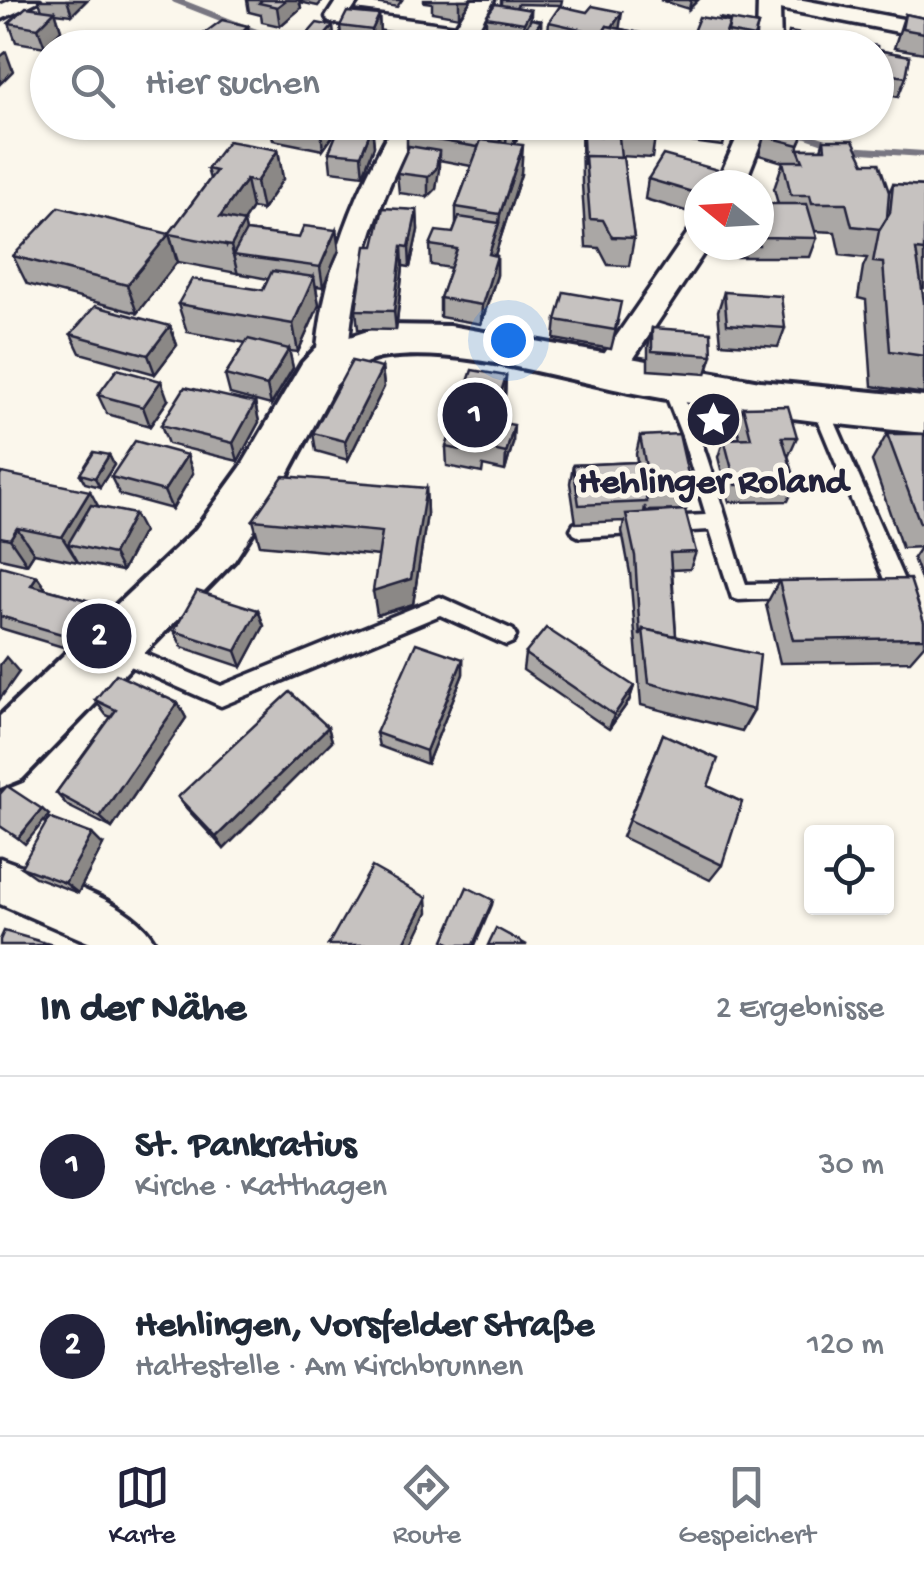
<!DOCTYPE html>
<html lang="de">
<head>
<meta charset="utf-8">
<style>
  :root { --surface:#fff; --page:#f2f2f3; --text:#1f2937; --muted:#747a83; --line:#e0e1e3; --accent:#22223b }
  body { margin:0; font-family:"Gochi Hand",sans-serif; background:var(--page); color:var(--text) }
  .controls { position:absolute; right:30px; bottom:30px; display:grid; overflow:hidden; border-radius:10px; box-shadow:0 2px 8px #0004 }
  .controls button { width:90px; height:90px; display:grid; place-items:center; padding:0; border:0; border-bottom:2px solid var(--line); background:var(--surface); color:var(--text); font:50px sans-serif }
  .compass { position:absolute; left:684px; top:170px; width:90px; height:90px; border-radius:50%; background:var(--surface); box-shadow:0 2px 8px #0004; rotate:288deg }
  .you { position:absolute; left:508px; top:340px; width:35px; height:35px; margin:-25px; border:8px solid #fff; border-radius:50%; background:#1a73e8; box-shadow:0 0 0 15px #1a73e833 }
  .badge { display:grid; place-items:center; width:65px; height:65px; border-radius:50%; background:var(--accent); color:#fff; font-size:32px; font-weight:700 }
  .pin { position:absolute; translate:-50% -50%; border:5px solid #fff; box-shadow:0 2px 10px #0006 }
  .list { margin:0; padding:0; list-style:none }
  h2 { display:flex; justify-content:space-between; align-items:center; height:130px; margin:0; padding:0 40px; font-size:42px }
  h2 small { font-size:32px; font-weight:400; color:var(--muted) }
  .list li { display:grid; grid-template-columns:65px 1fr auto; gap:30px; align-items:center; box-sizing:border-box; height:180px; padding:0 40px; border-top:2px solid var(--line) }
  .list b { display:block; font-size:38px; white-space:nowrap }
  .list p { margin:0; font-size:32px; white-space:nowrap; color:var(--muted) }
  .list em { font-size:32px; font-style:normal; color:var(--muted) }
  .icon { flex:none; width:55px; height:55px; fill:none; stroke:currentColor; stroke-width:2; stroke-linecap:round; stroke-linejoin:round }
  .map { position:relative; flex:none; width:924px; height:945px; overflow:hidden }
  .search { position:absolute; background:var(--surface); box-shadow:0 2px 8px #0004; left:30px; right:30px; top:30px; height:110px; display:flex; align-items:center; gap:25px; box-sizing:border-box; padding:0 35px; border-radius:55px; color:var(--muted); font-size:38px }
  .sheet { height:490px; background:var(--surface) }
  nav { display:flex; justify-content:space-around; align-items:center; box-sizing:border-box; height:140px; border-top:2px solid var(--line); background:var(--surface); font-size:28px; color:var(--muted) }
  nav a { display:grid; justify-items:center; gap:5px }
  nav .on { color:var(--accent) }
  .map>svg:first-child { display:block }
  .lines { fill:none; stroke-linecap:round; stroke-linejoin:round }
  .stream { stroke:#787681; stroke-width:6 }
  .lane-casing { stroke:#22223b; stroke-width:7 }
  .street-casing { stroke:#22223b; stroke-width:7 }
  .secondary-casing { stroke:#22223b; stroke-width:8 }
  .lane { fill:#fbf7ec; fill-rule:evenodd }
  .street { fill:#fbf7ec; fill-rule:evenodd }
  .secondary { fill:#fbf7ec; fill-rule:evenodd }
  .wall { fill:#aaa7a5; stroke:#22223b; stroke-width:2.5 }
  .shaded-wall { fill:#8b8886; stroke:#22223b; stroke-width:2.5 }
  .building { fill:#c6c2c0; stroke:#22223b; stroke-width:2.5 }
  .labels { text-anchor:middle; stroke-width:10; stroke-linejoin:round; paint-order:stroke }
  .poi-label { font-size:38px; font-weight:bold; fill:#22223b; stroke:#fbf7ec }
</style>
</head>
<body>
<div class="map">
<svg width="924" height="945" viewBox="0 0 924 945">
  <rect width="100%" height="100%" fill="#fbf7ec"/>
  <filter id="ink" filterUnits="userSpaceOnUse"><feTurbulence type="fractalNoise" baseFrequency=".01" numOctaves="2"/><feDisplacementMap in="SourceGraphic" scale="20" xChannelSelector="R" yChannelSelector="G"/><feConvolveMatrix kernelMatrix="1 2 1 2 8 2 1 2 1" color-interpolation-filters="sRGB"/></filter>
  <g filter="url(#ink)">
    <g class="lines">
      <!-- stream -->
      <g class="stream">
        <path d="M175,0l122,48"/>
        <path d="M795,131l37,13"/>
        <path d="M847,149l77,5"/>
      </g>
      <defs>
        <g id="lane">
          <path d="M670,379c23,12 64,171 76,205l51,-1 7,2 3,6 -3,6 -65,3 -7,-2 -22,-68 -130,7 -6,-3 -3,-5 3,-5 6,-3 126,-6 -24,-79 -20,-51z"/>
          <path d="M821,402l8,6 84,193 -3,6 -7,2 -7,-2 -3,-6 -80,-193z"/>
          <path d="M440,597l73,33 3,6 -3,6 -7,3 -66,-30 -219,91 -111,-49 -3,-6 3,-6 7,-3 104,44z"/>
        </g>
        <g id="street">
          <path d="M11,0h29l-40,20v-15z"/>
          <path d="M337,0h22l-8,12 105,14 16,-26h22l-27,48h-23l5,-9 -120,-17 -3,-5z"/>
          <path d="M758,0h45l121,23v14l-144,-28 1,39h-24z"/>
          <path d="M395,122h25c-40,74 -69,154 -72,238l-5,8h-22l-5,-8c6,-84 37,-165 79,-238z"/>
          <path d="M744,122h25l-25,63h-28z"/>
          <path d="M699,229v16h10l-89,134h-22l-5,-8 5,-8 91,-132z"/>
          <path d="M0,858c45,18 137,42 156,87h-61l-95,-41z"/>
        </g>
        <path id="secondary" d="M386,325l64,1 310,55 164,16v36c-100,-10 -197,-22 -295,-41 -77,-15 -164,-44 -242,-35 -21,2 -38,14 -52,29l-58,109 -43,66 -212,218 -22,9v-72l196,-187 45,-62 61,-104 14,-15z"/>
      </defs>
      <!-- lane casing -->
      <use href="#lane" class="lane-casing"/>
      <!-- street casing -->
      <use href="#street" class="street-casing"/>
      <!-- secondary casing -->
      <use href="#secondary" class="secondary-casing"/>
      <!-- lane -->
      <use href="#lane" class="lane"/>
      <!-- street -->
      <use href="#street" class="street"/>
      <!-- secondary -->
      <use href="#secondary" class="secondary"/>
    </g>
    <!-- wall -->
    <g class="wall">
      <path d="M38,0h49l-15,15 -17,-2 6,17 -16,17 -29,-5 -7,-19 33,-14z"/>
      <path d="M247,0h76l-5,6 -18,-4 1,6 -21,18 -18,-4 -1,-7 -12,-3z"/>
      <path d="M369,0h33l-5,7 -28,-5z"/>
      <path d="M424,0h47l-12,17 -27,-5v-9l-8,-1z"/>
      <path d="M501,0h61l-1,5 -43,-1 -2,3 15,3v9l10,2v10l-4,5 8,1 3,-5 1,-10 71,7 20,4 -2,15h-115l-1,-6 -29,-5v8l-27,3 20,-13v-18l15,-12z"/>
      <path d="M660,0h38l-9,9z"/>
      <path d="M905,14l19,4v35l-30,-5z"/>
      <path d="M379,15l1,19 -6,14 -32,-2 -2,-20z"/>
      <path d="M719,20l39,5 -6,21 -26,-5 -2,7h-35l2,-11z"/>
      <path d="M334,36l-10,12 -18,-1 -2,-9z"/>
      <path d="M856,43l21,3v4l33,6 -4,21 -8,20 -22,-5v-44h-22z"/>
      <path d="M270,122h72l30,5 2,19 -11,29 -32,-4 -2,-19 12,-27 -18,25 -50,-10z"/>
      <path d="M414,122h113l-13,22 7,30 -26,81 2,1v19l-16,49 -41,-7v-19l11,-30 -20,-3 -1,-20 23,-12 3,-8v-18l15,-41 -32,-6 -3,29 -8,8 -29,-4 -2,-20 10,-22v-16z"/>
      <path d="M581,122h76l-5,36 -31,-2 13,82 -5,28 -21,-1 -9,-17 -13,-1 -4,-63z"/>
      <path d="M678,122h50l-5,24 -47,-6z"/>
      <path d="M797,122l2,27h22l3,-9 40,23 25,29 4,-8 31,2v102h-2l2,14v92l-52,-8 -6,-86 -8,-2 5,-31 4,-9 -27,-3 -5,-23 -20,-1 2,7 -7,19h-75l-2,-12h26v-41h19l-4,-15 9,-27 -24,-7 5,-19z"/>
      <path d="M278,150l5,29 -21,31 -10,-2 -9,14 3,9 53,7 37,-8 3,20 -16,37 -7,-1 3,19 -21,47 -9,-1 4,17 -22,37 -41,-11 -5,-19 21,-32 -59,-11 -9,-28 85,-14 5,-11 -90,-17 -9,-28 41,-55 -3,-10z"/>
      <path d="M648,179l51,6v30l-54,-16z"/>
      <path d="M417,210l1,20 -8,37 -7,-1 -7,64 -38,-1 -2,-19 18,-64z"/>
      <path d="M13,256l164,6 -40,51 -110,-29z"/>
      <path d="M724,292l61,36 -7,19 -57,-4 -3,-32z"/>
      <path d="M556,320l62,1 -7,28 -57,-10z"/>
      <path d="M170,326l7,19 -22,29 -75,-21 -9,-19z"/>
      <path d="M652,328l60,27 -6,19 -58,-4v-23z"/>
      <path d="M382,368l2,19 -36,73 -32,-9 -3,-18z"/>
      <path d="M506,376l-1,19 -8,27 16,21 -8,28 -22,-5 -1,7 -35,-7 -1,-19z"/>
      <path d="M98,395l70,5 -18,26 -43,-12z"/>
      <path d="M255,403l4,19 -21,39 -70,-17 -7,-19z"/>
      <path d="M743,407l54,30 -8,18h-1l8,28 -8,18 -59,1 -11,-45 6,-18 16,-1 -4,-13z"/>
      <path d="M887,434h37v113l-22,1 -30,-87z"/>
      <path d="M640,436l52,56 -6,18 -40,1 -1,-5 -1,7 52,39 -6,17 -18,1 4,66 78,74 -12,21 -101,-26 -11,-132 -8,-42 2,-10 -48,2 -6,-40 3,-18 64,-3 -1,-8z"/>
      <path d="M109,455l5,10 -14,22 -15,-4 -5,-9z"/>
      <path d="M187,455l6,18 -21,36 -52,-14 -9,-18z"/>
      <path d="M0,476l98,30 45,25 -21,40 -88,-18 -7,11 -27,-6z"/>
      <path d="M426,488l1,26 -14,90 -36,11 2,-59 -119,-11 -7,-25z"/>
      <path d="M919,549h5v38l-11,-29z"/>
      <path d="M0,568l37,8 9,13 51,14 10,16 -21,35 -86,-26z"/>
      <path d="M779,581l145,41v23l-14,16 -130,2 -14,-58z"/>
      <path d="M258,610l6,16 -22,41 -60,-20 -8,-16z"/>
      <path d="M525,654l109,32 -5,15 -20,28 -86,-59z"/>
      <path d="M463,659v15l-36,90 -48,-18 -3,-13z"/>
      <path d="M95,700l83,3 8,15 -74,110 -44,-22 -12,-13 55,-76 -5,-2z"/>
      <path d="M328,727l4,14 -108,108 -37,-40 -9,-12z"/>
      <path d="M663,734l45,52 14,79 -12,15 -88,-43z"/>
      <path d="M103,845l-25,48 -43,-16 -14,-10z"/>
    </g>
    <!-- shaded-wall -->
    <g class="shaded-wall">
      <path d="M67,0h20l-15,15z"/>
      <path d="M286,0h13l2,8 -21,18 -3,-19z"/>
      <path d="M459,0h12l-12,17z"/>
      <path d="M691,0h7l-9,9z"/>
      <path d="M531,10l-1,19 -7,4 1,-10z"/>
      <path d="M55,11l6,19 -16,17 -7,-19z"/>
      <path d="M622,12l-3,19 -12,4z"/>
      <path d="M379,15l1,19 -7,14 -1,-18z"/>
      <path d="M541,21v10l-10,13v-9z"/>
      <path d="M248,26l3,19 -2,3h-14l1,-11z"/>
      <path d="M333,26l1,10 -10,12h-3l-1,-7z"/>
      <path d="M640,33l-2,15h-7z"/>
      <path d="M6,52l7,19 -13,13v-27z"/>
      <path d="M326,122h16l-19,28 -2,-20z"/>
      <path d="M516,122h11l-13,22v-19z"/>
      <path d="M507,126l-1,20 -10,4z"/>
      <path d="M372,127l2,19 -11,29 -2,-20z"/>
      <path d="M523,145l-2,29 -32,100v-20l10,-31 1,-9z"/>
      <path d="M278,150l5,29 -21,31 -6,-28z"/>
      <path d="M439,151v19l-3,19 -8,8v-20z"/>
      <path d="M246,180l6,28 -25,38 -7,-29z"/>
      <path d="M417,210l1,20 -8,37 -1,-20z"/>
      <path d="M244,222l6,28 -17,5 5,20 -7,-29z"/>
      <path d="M336,230l3,20 -16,37 -3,-20z"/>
      <path d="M169,234l8,28 -40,51 -10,-28z"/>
      <path d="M402,246l1,20 -7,64 -2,-19z"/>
      <path d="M497,256v19l-16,49 1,-19z"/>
      <path d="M314,277l5,28 -21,47 -5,-28z"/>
      <path d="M170,326l7,19 -22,29 -7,-19z"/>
      <path d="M289,349l4,19 -22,37 -4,-19z"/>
      <path d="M382,368l2,19 -36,73 -3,-19z"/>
      <path d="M506,376l-1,19 -13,44v-18z"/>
      <path d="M161,381l7,19 -18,26 -7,-19z"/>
      <path d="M255,403l4,19 -21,39 -5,-18z"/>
      <path d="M514,425l-1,18 -8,28 1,-18z"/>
      <path d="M109,455l5,10 -14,22 -5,-9z"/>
      <path d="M187,455l6,18 -21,36 -8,-18z"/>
      <path d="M426,488l1,26 -14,90 -36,11 -4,-24z"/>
      <path d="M90,491l14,26 -36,27 10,18 -16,-25z"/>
      <path d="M134,514l9,17 -21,40 -9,-17z"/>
      <path d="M17,528l17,25 -7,11 -17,-25z"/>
      <path d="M37,576l12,17 -18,-8z"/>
      <path d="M97,603l10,16 -21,35 -11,-16z"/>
      <path d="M258,610l6,16 -22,41 -6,-16z"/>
      <path d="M6,657l13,15 -19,27v-34z"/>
      <path d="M463,659v15l-36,90 -1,-13z"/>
      <path d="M634,686l-5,15 -20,28 5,-14z"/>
      <path d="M178,703l8,15 -74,110 -12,-11z"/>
      <path d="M328,727l4,14 -108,108 -8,-12z"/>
      <path d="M42,809l7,6 -24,29 -7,-6z"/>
      <path d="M92,834l11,11 -25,48 -13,-10z"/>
      <path d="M427,898l1,14 -16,33h-9z"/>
      <path d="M493,900l-1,5 -17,40h-2z"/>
    </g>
    <!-- building -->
    <g class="building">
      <path d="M262,0h24l-9,7 -18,-4z"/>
      <path d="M495,4l36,6 -7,13 -38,-6z"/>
      <path d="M560,6l27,6 5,-6 30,6 -10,15 -5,-1 -5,8 -53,-12z"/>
      <path d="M26,7l29,4 -17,17 -29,-5z"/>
      <path d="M347,12l32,3 -7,15 -32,-4z"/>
      <path d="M905,14l19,4v15l-22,-4z"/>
      <path d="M699,17l31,5 -7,20 -32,-5z"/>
      <path d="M719,18l39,7 -4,12 -26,-5 2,-10 -11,-2z"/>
      <path d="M531,19l10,2 -10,14 -8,-2z"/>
      <path d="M222,20l26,6 -12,11 7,2 -8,9h-30l-10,-3 5,-4 -5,-1z"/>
      <path d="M317,23l16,3 -13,15 -16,-3z"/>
      <path d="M607,26l33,7 -9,15h-38z"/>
      <path d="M548,32l48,10 -3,6h-7l-42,-10 -4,9 -17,-3 5,-10 17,3z"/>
      <path d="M789,32l27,4 -2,12h-28z"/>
      <path d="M476,33l17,3 -5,8 12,2 -34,2z"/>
      <path d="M336,43l12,5h-17z"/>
      <path d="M856,43l21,3v4l-1,-2h-21z"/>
      <path d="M876,50l34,6 -4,21 -30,-5z"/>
      <path d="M280,122h46l-5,8z"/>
      <path d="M414,122h71l22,4 -8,16 -18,-2 -3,7 -71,-12z"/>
      <path d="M584,122h73v7l-73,-3z"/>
      <path d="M697,122h31v4z"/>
      <path d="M771,122h26l11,3 -9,20 -35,-9z"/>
      <path d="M341,123l31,4 -11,28 -32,-3z"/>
      <path d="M583,135l36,2 2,20 -36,-1 -1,9z"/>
      <path d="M481,140l42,5 -23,69 -44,-7z"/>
      <path d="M824,140h29l11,23h15l10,29 -2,26 -7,11 -28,-3 -6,-23h-34l-2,-8h-19l-8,-34h20l-5,-12h27z"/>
      <path d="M228,141l50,9 -22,32 -10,-2 -26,37 24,5 -13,24 -62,-12 47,-63 -9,-2z"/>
      <path d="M409,146l30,5 -3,18 -8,8 -31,-4z"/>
      <path d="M663,155l55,15 -7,15h-12v9l-51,-15z"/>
      <path d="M585,156l38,1 11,81 -22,-1 -9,-17 -13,-1z"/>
      <path d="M893,184l31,2v65l-8,-1 8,52v54l-34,-5 -7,-88 -10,-1 6,-31 11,-18z"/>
      <path d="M759,204h48l10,34 -58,-1z"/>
      <path d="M59,207l110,27 -42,51 -114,-29z"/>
      <path d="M383,208l34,2 -8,37 -7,-1 -8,65 -38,-1 10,-64h8z"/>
      <path d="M459,217l40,6 -10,31 8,2 -15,49 -42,-7 17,-49 -27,-4 6,-14 17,2z"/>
      <path d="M304,226l32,4 -16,37 -87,-12 13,-24 53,7z"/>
      <path d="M272,271l42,6 -21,47 -115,-20 14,-25 71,11z"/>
      <path d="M564,292l57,10 -6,28 -59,-10z"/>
      <path d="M724,292l57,4 4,32 -58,-4z"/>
      <path d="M95,306l75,20 -22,29 -77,-21z"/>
      <path d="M652,328l59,4 1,23 -60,-4z"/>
      <path d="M248,339l41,10 -22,37 -42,-11z"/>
      <path d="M352,361l30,7 -37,73 -32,-8z"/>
      <path d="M117,369l44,12 -18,26 -45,-12z"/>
      <path d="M472,370l34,6 -14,45 22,4 -8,28 -22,-5 -2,6 -36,-7z"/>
      <path d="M185,387l70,16 -22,40 -72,-18z"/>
      <path d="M788,406l9,31h-15l14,46 -60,2 -12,-46 27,-1 -8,-31z"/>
      <path d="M679,434l13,58 -41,1 -11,-57z"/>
      <path d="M887,434h37v88l-4,1z"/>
      <path d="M135,441l52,14 -23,36 -53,-14z"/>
      <path d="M94,452l15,3 -14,23 -15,-4z"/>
      <path d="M638,462l9,40 -68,3 -6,-40z"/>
      <path d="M2,473l88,18 -28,46 -45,-9 -7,11 -10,-2v-61z"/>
      <path d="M283,476l143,12 -15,91 -38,12 9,-59 -129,-12z"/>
      <path d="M91,505l43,9 -21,40 -45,-10z"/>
      <path d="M685,510l11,42 -26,1 6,83 -33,-7 -3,7 -5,-80 -9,-42z"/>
      <path d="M1,566l36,10 -6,9 66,18 -22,35 -75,-22v-48z"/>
      <path d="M910,579l14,43v16l-131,2 -14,-59z"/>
      <path d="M197,591l61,19 -22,41 -62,-20z"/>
      <path d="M546,628l88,58 -20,29 -89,-61z"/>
      <path d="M643,629l117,26 -6,55 -105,-27z"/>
      <path d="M416,643l47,16 -37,92 -50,-18z"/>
      <path d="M116,674l62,29 -78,114 -44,-24 60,-83 -21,-10z"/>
      <path d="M290,692l38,35 -112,110 -38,-40z"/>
      <path d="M663,734l55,25 -10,27 34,16 -20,63 -93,-45z"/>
      <path d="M7,786l35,23 -24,29 -18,-12v-32z"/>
      <path d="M49,818l43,16 -27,49 -44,-16z"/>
      <path d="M372,867l55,31 -24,47h-75z"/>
      <path d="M467,887l26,13 -20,45h-20l-9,-5z"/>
      <path d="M496,928l31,17h-39z"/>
      <path d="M4,931l49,14h-53v-5z"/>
    </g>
  </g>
  <!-- icons -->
  <defs>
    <symbol id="sight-disc" viewBox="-11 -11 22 22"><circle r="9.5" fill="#22223b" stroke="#fbf7ec"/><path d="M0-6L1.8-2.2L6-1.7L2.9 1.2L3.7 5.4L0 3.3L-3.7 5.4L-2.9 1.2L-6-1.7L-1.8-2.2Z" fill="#fff"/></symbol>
  </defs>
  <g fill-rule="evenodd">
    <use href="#sight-disc" x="682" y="388" width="63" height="63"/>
  </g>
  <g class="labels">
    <!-- poi labels -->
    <g class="poi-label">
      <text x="713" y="491">Hehlinger Roland</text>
    </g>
  </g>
</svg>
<div class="controls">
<button><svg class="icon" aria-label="locate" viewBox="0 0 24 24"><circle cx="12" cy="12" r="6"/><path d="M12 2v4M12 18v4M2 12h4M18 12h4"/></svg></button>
</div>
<svg class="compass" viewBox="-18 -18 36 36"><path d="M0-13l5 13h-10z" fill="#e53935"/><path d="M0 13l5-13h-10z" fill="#747a83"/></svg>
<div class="you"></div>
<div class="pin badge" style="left:475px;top:415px">1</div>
<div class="pin badge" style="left:99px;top:636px">2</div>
<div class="search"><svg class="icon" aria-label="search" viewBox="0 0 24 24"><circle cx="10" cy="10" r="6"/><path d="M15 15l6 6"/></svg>Hier suchen</div>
</div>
<section class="sheet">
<h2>In der Nähe<small>2 Ergebnisse</small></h2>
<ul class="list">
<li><span class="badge">1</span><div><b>St. Pankratius</b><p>Kirche · Katthagen</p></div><em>30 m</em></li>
<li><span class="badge">2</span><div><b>Hehlingen, Vorsfelder Straße</b><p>Haltestelle · Am Kirchbrunnen</p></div><em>120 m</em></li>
</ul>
</section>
<nav>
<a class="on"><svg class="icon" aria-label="map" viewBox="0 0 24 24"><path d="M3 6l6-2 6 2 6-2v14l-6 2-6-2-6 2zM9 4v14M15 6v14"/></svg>Karte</a>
<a><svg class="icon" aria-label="directions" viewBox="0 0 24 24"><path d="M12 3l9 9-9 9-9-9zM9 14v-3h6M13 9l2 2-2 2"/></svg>Route</a>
<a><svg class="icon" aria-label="saved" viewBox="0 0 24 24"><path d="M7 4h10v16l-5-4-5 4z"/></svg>Gespeichert</a>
</nav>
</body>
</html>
